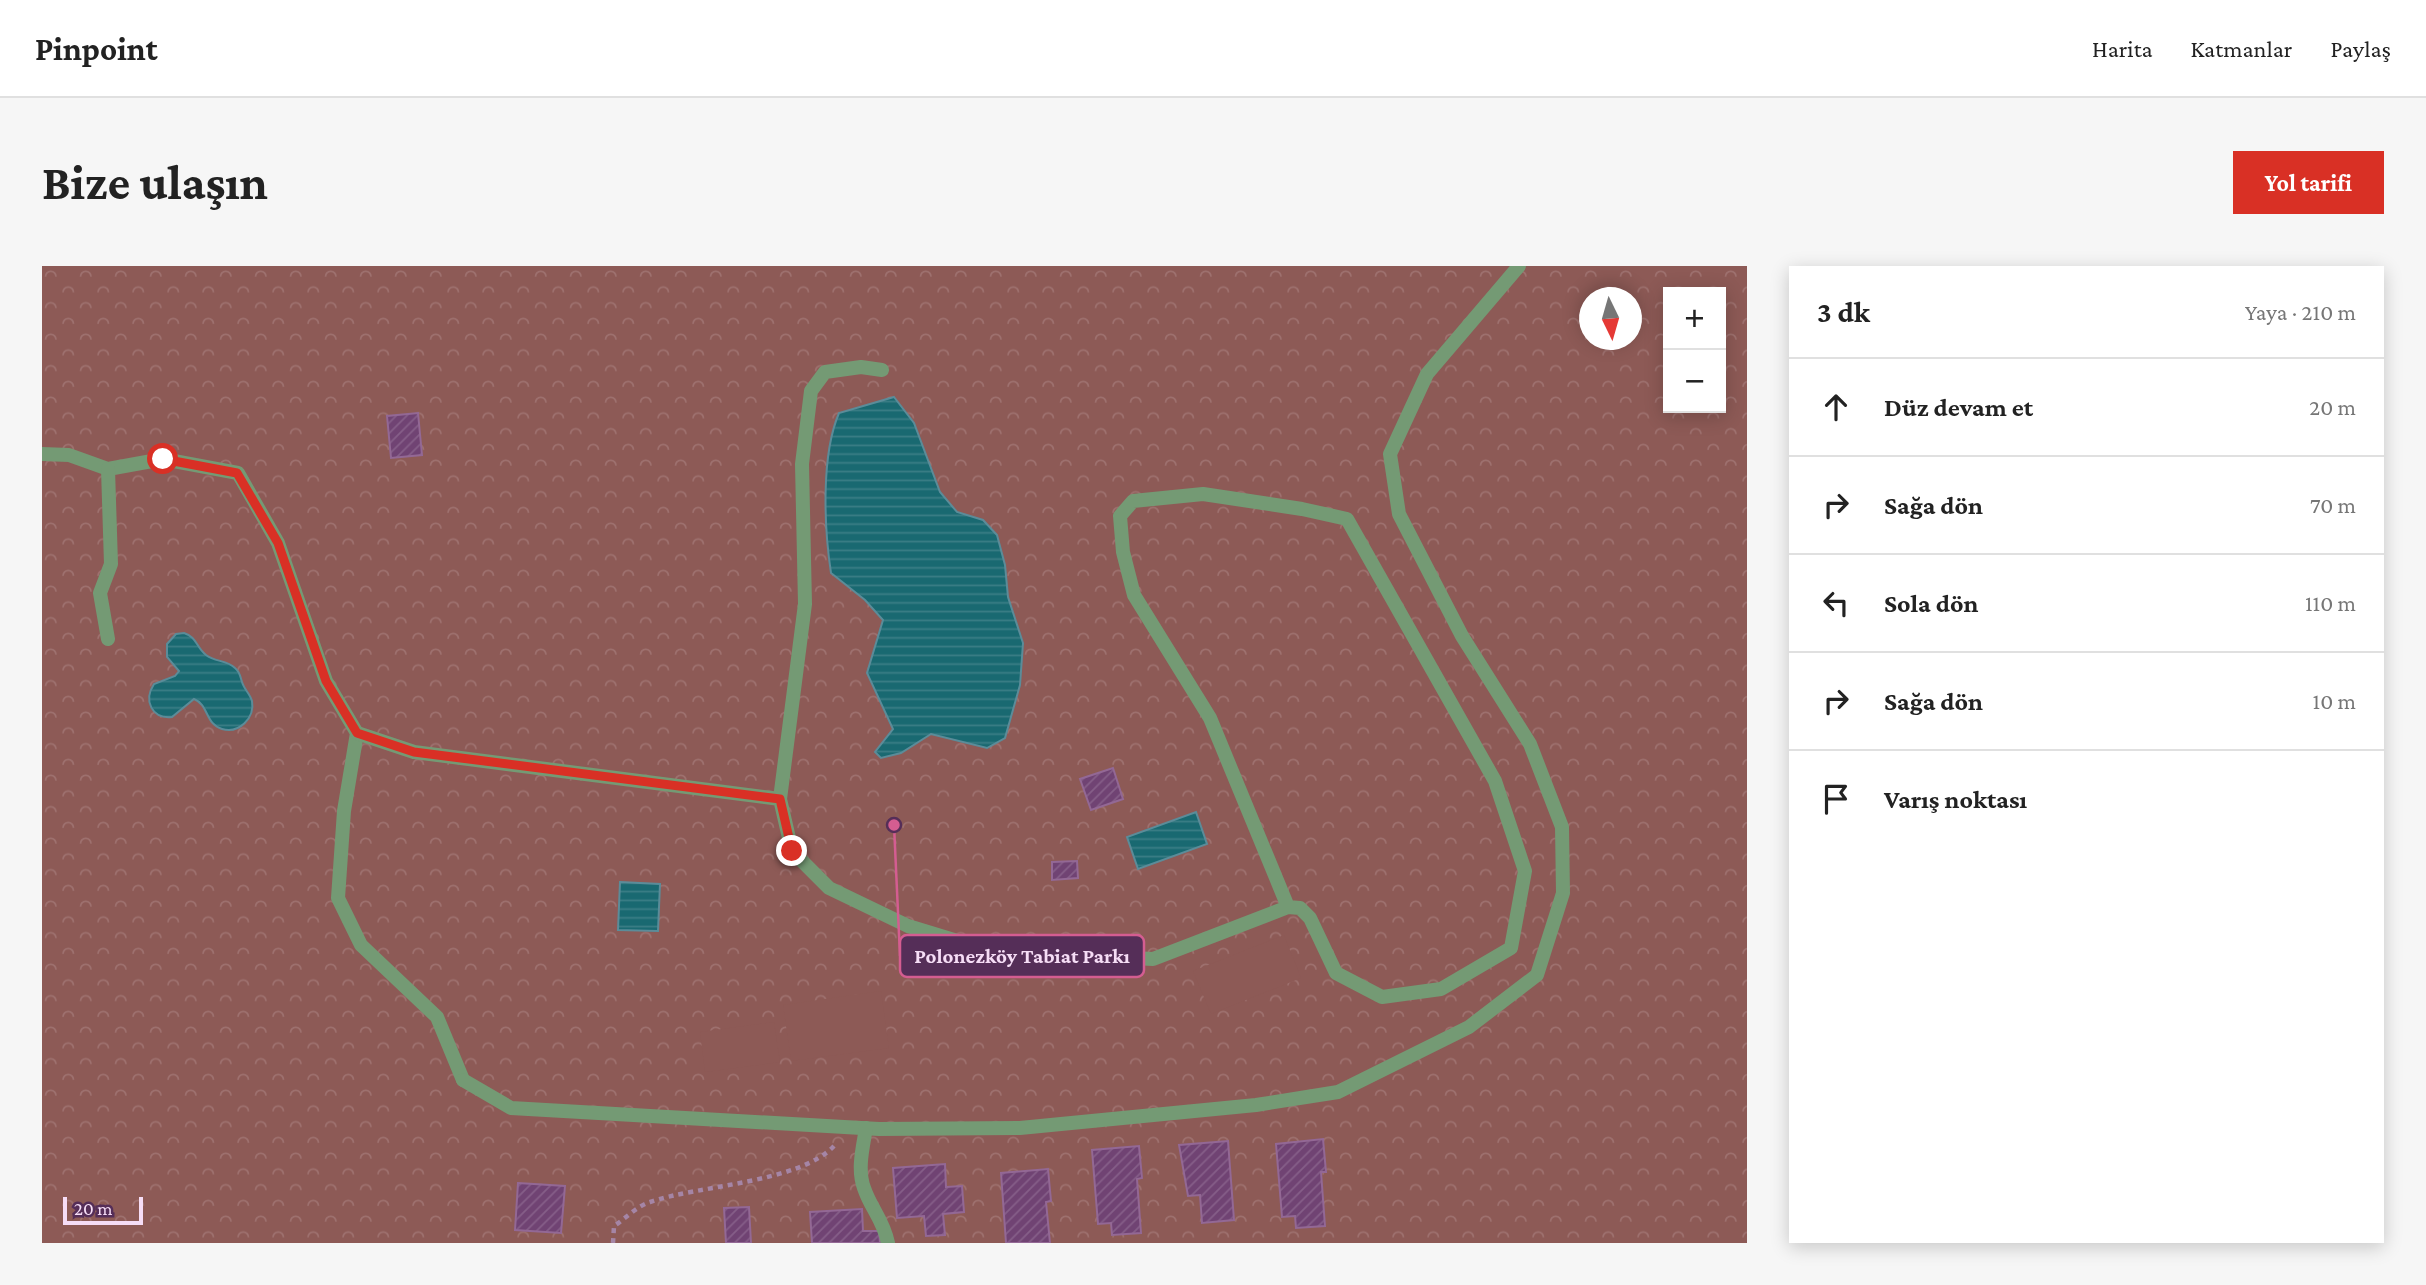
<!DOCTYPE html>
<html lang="tr">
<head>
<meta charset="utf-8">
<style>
  :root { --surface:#fff; --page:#f6f6f6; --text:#222; --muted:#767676; --line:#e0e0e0; --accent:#d93025 }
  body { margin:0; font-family:"Crimson Pro",serif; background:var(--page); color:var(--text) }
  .controls { position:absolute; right:21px; top:21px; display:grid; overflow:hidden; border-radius:0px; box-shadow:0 4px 18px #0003 }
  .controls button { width:63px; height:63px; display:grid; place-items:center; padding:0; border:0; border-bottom:2px solid var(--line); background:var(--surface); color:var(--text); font:35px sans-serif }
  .compass { position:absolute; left:1537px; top:21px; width:63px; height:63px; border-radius:50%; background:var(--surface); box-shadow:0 4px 18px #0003; rotate:175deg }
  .scale { position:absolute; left:21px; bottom:18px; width:80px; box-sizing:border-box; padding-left:7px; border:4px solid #f6ddf6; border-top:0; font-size:19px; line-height:24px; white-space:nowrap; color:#f6ddf6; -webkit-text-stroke:5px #552e58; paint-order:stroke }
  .stop { position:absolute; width:21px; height:21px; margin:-16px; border:5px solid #d93025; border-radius:50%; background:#fff }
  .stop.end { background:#d93025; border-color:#fff; box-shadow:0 2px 7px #0008 }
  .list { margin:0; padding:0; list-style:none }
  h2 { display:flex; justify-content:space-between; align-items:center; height:91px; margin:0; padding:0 28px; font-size:30px }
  h2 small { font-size:23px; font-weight:400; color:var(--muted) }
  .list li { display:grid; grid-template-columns:46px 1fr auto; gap:21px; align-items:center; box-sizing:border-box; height:98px; padding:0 28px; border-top:2px solid var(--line) }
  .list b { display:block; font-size:26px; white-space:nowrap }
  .list em { font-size:23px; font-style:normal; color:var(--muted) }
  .icon { flex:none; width:38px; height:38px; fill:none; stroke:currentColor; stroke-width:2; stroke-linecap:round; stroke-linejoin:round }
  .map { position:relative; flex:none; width:1705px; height:977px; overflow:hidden; border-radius:0px }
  header { display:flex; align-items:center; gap:42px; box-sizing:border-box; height:98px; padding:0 35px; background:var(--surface); border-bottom:2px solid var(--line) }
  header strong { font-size:33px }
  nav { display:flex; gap:38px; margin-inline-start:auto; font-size:24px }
  .intro { display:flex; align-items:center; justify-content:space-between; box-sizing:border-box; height:168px; padding:0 42px }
  h1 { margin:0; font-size:49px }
  .button { padding:18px 32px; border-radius:0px; background:var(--accent); color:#fff; font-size:24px; font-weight:700 }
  main { display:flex; gap:42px; padding:0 42px }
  aside { flex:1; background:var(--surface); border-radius:0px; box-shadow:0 4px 18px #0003 }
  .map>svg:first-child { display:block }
  .park { fill:url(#park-crowns); fill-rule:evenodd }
  .garden { fill:#8d5a56 }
  .water { fill:url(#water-rules); stroke:#5b8c99; stroke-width:2 }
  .building { fill:url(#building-hatch); stroke:#936895; stroke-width:2 }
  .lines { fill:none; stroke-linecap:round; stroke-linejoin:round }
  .path { stroke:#a585a6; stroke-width:4.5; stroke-dasharray:5 5; stroke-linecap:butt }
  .service { stroke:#749a74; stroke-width:14 }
  .minor { stroke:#749a74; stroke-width:14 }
  .route { stroke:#d93025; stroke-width:9 }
  .leader { fill:none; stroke:#d45d91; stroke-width:2.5 }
  .callout-dot { fill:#d45d91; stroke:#552e58; stroke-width:2.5 }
  .callout { fill:#552e58; stroke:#d45d91; stroke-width:2.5 }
  .callout-label { font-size:21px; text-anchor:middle; font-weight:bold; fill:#f6ddf6 }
</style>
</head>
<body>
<header>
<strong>Pinpoint</strong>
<nav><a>Harita</a><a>Katmanlar</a><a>Paylaş</a></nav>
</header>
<div class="intro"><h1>Bize ulaşın</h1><a class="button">Yol tarifi</a></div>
<main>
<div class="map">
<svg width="1705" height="977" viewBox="0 0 1705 977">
  <defs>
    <pattern id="park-crowns" width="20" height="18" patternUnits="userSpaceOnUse" patternTransform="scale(1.75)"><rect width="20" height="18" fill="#8d5a56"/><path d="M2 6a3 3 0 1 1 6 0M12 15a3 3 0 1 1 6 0" fill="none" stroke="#9e716f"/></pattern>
    <pattern id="water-rules" width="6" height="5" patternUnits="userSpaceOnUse" patternTransform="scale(1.75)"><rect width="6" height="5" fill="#196971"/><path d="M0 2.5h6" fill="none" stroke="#3b7e86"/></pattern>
    <pattern id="building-hatch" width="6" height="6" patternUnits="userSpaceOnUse" patternTransform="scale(1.75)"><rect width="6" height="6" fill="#704373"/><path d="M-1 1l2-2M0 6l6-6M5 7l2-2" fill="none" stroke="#855e88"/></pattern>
  </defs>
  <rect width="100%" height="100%" fill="#552e58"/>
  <!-- park -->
  <path class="park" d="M0,0h1705v977h-1705zM1626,26h53v116h-53zM1548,32h42v42h-42z"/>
  <!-- garden -->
  <g class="garden">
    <path d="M1242,669l17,43 -90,36 -18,-43z"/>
    <path d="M839,725l8,57 -98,13 -8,-56z"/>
    <path d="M732,756l6,40 -75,10 -5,-40z"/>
  </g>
  <!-- water -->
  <g class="water">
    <path d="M852,131l20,26 26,69 17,20 26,8 14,15 8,30 3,32 15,46 -3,42 -15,53 -18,10 -56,-14 -30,19 -20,5 -6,-6 18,-23 -26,-56 16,-53 -18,-20 -34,-27c-7,-46 -10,-118 8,-160z"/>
    <path d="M142,367c13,4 12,14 22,22 9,7 21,5 29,13 5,4 5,8 7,14 2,7 8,12 10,19 3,17 -13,33 -30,28 -17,-5 -13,-24 -28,-30l-22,18c-20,2 -29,-16 -18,-33l21,-8 4,-5 -12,-14v-13l9,-10z"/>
    <path d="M1154,546l11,32 -69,25 -11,-32z"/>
    <path d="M578,616l40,2 -2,47 -40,-1z"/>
  </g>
  <!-- building -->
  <g class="building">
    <path d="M376,147l4,42 -31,3 -4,-42z"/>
    <path d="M1071,502l10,31 -32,11 -11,-31z"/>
    <path d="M1035,595l1,17 -26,2v-18z"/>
    <path d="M1281,873l3,33h-5l4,54 -29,2 -1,-12 -13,1 -6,-73z"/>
    <path d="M1186,875l6,79 -32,3 -2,-28 -12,1 -9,-51z"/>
    <path d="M1097,880l3,32 -5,1 4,54 -29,2 -1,-12 -13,1 -6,-74z"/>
    <path d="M903,898l1,23 16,-1 2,26 -21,2 2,21 -19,1 -2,-20 -27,2 -4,-50z"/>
    <path d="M1006,903l3,32 -5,1 4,41h-44l-5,-70z"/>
    <path d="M476,917l47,3 -4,47 -46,-3z"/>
    <path d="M707,941l2,36h-25l-2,-35z"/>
    <path d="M820,943l1,22h16l1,12h-68l-2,-31z"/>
  </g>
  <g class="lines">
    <!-- path -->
    <path class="path" d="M571,977l1,-17c11,-7 23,-20 36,-24 49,-17 149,-19 184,-56"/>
    <!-- service -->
    <g class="service">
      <path d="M0,188l27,1 39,14 55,-10 75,14 40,70 48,138 31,52 -13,78 -6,87 23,47 76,72 26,63"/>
      <path d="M66,203l3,95 -11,29 8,46"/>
      <path d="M315,467l57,19 366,47 12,52 37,37 79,38 82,25 163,8 135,-52 12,1 10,10 26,55 46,24 59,-8 70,-41 14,-77 -30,-90 -148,-262 -45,-10 -99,-15 -70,7 -13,15 3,36 11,43 76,123 78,189"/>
      <path d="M738,533l25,-195 -3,-140 9,-73 14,-19 36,-5 21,3"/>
    </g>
    <!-- minor -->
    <g class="minor">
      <path d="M421,814l48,28 368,21 141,-1 236,-23 82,-13 131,-65 68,-52 26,-82 -1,-66 -32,-83 -68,-108 -63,-122 -9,-60 37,-80 92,-108"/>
      <path d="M824,862c-3,19 -9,41 -2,60 7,21 19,31 24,55"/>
    </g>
  </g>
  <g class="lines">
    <!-- route -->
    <path class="route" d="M121,193l74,14 41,70 48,138 31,52 57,19 366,47 12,52"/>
  </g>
  <!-- callouts -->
  <path class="leader" d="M852 559L858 690"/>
  <circle class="callout-dot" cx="852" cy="559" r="7"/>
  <rect class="callout" x="858" y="669" width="244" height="42" rx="7"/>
  <g class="callout-label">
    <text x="980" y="697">Polonezköy Tabiat Parkı</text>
  </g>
</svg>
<div class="controls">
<button>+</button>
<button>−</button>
</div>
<svg class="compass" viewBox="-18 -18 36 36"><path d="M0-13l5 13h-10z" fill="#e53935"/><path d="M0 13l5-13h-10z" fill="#767676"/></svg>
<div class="scale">20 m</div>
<div class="stop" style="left:121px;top:193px"></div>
<div class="stop end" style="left:750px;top:585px"></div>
</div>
<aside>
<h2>3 dk<small>Yaya · 210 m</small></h2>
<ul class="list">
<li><svg class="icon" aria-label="ahead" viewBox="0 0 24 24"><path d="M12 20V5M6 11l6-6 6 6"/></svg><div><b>Düz devam et</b></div><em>20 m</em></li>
<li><svg class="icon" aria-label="right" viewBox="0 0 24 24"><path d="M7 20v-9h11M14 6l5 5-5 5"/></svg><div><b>Sağa dön</b></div><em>70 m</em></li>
<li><svg class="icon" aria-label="left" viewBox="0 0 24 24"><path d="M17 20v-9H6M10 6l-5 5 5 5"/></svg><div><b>Sola dön</b></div><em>110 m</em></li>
<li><svg class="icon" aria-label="right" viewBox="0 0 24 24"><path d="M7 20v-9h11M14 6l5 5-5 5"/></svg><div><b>Sağa dön</b></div><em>10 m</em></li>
<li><svg class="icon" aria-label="arrive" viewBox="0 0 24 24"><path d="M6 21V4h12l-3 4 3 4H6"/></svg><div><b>Varış noktası</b></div></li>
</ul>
</aside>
</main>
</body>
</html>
